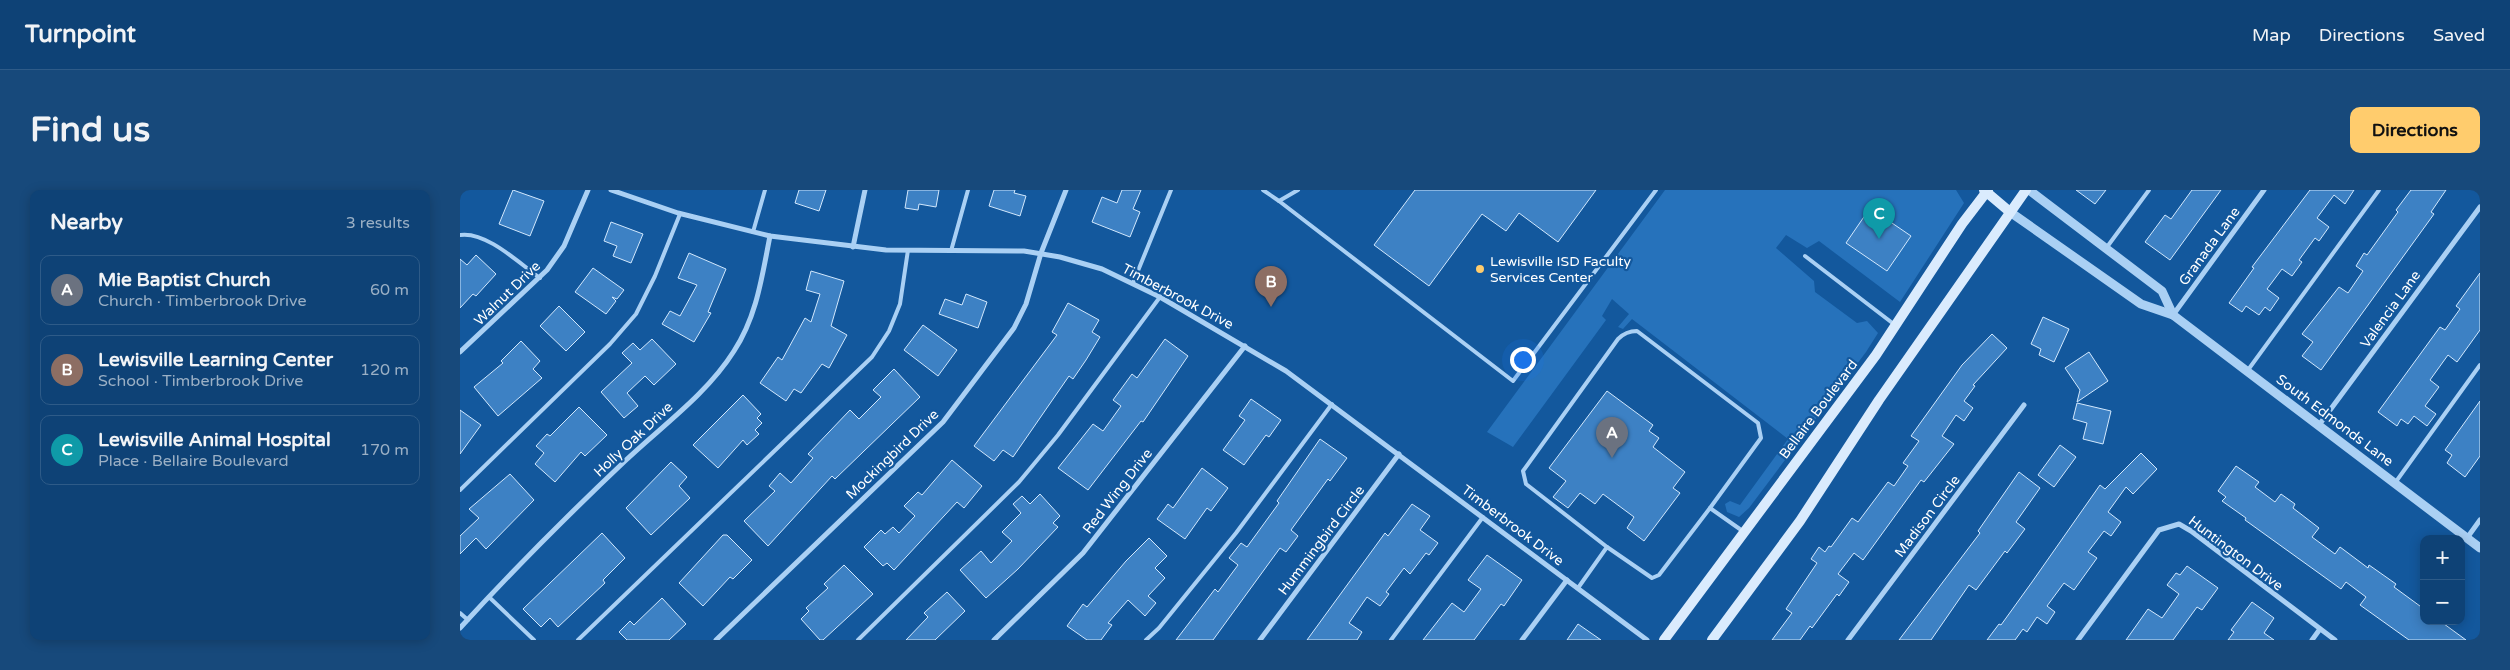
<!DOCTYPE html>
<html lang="en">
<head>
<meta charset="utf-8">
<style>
  :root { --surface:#0e4276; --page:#17497b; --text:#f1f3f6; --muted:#9bb0c5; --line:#2e5b88; --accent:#ffcc6d }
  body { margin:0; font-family:"Varela Round",sans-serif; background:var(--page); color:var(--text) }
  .controls { position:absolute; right:15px; bottom:15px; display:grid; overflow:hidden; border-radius:10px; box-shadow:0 2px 12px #0003 }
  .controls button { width:45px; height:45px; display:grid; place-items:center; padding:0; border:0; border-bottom:1px solid var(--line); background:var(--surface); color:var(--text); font:25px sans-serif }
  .you { position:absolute; left:1062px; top:169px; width:18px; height:18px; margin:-12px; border:4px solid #fff; border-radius:50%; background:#1a73e8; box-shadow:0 0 0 8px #1a73e833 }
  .badge { display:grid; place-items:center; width:32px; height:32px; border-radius:50%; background:var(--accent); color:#fff; font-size:16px; font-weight:700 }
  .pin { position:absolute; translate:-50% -41px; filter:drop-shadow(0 1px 2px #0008) }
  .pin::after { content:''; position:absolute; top:26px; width:18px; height:15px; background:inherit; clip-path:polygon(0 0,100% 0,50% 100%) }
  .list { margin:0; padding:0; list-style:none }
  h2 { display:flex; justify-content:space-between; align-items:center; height:65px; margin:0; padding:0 20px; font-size:21px }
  h2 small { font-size:16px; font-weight:400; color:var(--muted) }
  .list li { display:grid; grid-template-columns:32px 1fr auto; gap:15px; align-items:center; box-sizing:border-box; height:70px; margin:0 10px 10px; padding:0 10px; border:1px solid var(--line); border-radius:10px }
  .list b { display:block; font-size:19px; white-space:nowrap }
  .list p { margin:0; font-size:16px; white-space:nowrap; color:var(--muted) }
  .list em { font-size:16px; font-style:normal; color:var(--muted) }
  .map { position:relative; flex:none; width:2020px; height:450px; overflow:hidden; border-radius:10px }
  header { display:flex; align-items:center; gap:30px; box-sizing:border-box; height:70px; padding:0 25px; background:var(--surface); border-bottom:1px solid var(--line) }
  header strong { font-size:24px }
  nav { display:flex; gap:28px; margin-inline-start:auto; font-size:18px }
  .intro { display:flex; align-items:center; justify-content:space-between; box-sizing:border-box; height:120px; padding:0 30px }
  h1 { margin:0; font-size:35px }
  .button { padding:12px 22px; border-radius:10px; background:var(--accent); color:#111; font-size:18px; font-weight:700 }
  main { display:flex; gap:30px; padding:0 30px }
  aside { flex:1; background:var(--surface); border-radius:10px; box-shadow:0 2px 12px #0003 }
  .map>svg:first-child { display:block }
  .green { fill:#2672bb }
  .building { fill:#3d81c4; stroke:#d2e8fd }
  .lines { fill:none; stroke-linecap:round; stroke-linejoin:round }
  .service { stroke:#aad0f4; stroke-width:4 }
  .minor { stroke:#aad0f4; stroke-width:5 }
  .tertiary { stroke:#aad0f4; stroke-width:9 }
  .secondary { stroke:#daebfd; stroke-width:10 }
  .poi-dot { fill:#ffcc6d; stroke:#13589d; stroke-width:2 }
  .labels { text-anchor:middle; stroke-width:4.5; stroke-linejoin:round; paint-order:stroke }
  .street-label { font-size:14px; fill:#fff; stroke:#13589d }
  .poi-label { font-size:14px; fill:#fff; stroke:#13589d; text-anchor:start }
</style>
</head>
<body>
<header>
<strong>Turnpoint</strong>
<nav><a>Map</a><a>Directions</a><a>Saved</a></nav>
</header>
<div class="intro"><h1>Find us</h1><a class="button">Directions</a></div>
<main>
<aside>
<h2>Nearby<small>3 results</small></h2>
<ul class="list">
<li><span class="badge" style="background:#6b7280">A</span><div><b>Mie Baptist Church</b><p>Church · Timberbrook Drive</p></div><em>60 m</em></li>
<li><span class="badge" style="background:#8d6e63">B</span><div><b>Lewisville Learning Center</b><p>School · Timberbrook Drive</p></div><em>120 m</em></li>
<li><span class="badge" style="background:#0f9aa8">C</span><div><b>Lewisville Animal Hospital</b><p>Place · Bellaire Boulevard</p></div><em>170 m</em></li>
</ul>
</aside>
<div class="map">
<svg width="2020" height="450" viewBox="0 0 2020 450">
  <rect width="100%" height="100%" fill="#13589d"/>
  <!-- green -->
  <path class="green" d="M1205,0h291l8,13 -64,99 -81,-61 -12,7 -21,-13 -10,13 38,33 1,11 42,31 10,-2 11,12 -12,19 -117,156 -10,9 -12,-5 -2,-8 5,-3 10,4 48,-66 -156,-120 -9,10 -5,-2 11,-13 -17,-15 -10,17 4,4 -93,127 -26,-15z"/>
  <!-- building -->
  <g class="building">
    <path d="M53,0l31,11 -14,35 -31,-12z"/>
    <path d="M339,0h27l-7,21 -24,-8z"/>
    <path d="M448,0h31l-3,17 -17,-3 -1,6 -13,-2z"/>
    <path d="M534,0h21l-1,3 12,3 -6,20 -31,-10z"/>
    <path d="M662,0h19l-8,19 7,3 -10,25 -38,-15 10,-25 15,6z"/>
    <path d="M955,0h181l-38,52 -39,-29 -13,18 -24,-17 -53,72 -55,-41z"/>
    <path d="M1616,0h30l-11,14z"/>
    <path d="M1732,0h29l-51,70 -25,-18 20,-27 6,4z"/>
    <path d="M1850,0h44l-9,14 -11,-9 -17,23 12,9 -10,14 -4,-3 -16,22 3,2 -10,14 -10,-7 -15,20 12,9 -9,13 -5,-4 -6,8 -13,-9 -4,6 -13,-9 25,-35 -2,-1z"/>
    <path d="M1951,0h35l-15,22 3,2 -113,156 -19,-14 11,-14 -11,-8 37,-47 9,6 15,-22 -7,-5 8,-13 3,2 31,-43 -2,-2z"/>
    <path d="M1410,18l41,28 -24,35 -41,-28z"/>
    <path d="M151,32l32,12 -12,29 -18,-7 4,-10 -13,-5z"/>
    <path d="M229,63l37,16 -18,43 3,1 -17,29 -32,-18 8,-13 10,5 17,-31 -19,-7z"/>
    <path d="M16,65l20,19 -20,22 -3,-2 -13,14v-49l7,6z"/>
    <path d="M133,78l31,22 -7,9 -5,-2 4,4 -10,13 -31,-22z"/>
    <path d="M351,81l33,10 -13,45 16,9 -18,33 -7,-4 -21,29 -7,-4 -8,12 -26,-18 18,-26 4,3 23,-42 6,4 9,-28 -14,-4z"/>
    <path d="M2020,83v57l-23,32 -9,-7 -18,25 9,7 -14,19 11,8 -9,12 -13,-10 -6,8 -7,-5 -4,7 -19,-14 62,-85 5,3 15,-21 -4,-3z"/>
    <path d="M506,104l21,8 -9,26 -39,-14 6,-15 17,6z"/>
    <path d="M608,113l31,17 -7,12 8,5 -14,23 -13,19 -4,-3 -56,81 -10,-7 -9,11 -20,-15 83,-111 -5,-3z"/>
    <path d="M99,116l26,26 -19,19 -26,-25z"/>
    <path d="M1583,127l26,12 -15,33 -15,-7 2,-6 -10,-5z"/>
    <path d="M463,135l34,25 -19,26 -34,-26z"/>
    <path d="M1532,144l15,14 -34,37 2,1 -11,15 9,7 -9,13 -8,-6 -14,21 12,8 -30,38 -3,-2 -58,80 -9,-7 -16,21 11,8 -10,14 -2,-2 -25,34 -2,-2 -10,14h-28l20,-27 -6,-4 31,-46 -6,-4 8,-12 6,5 4,-6 2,1 21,-29 6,4 30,-40 6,4 14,-20 -5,-3 16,-22 -8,-5 51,-71z"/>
    <path d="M192,149l24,25 -22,21 -9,-9 -18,17 11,13 -14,12 -23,-26 31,-29 -10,-10 11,-10 7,7z"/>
    <path d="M705,149l23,17 -45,66 -2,-1 -53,69 -30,-22 35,-44 10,7 18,-25 -8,-6 19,-26 5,4z"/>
    <path d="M61,151l19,20 -7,8 9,9 -44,38 -24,-29 29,-24 -2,-2z"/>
    <path d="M1629,162l19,29 -31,21 3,-12 -15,-22z"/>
    <path d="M434,179l26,28 -85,82 -3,-3 -64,70 -24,-25 31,-30 -6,-5 11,-13 11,10 22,-25 -5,-4 42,-44 9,9 22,-22 -8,-7z"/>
    <path d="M1147,201l46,34 -4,6 10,7 -6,9 32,25 -12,16 7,5 -36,48 -17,-13 7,-11 -31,-23 -8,10 -15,-11 -12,15 -15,-11 13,-16 -17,-13z"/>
    <path d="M283,205l18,19 -4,4 5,5 -7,7 4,4 -12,11 -4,-5 -25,28 -25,-23z"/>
    <path d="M791,209l30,21 -12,17 -3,-2 -22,30 -21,-15 22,-30 -6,-4z"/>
    <path d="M2020,211v55l-15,21 -18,-14 5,-8 -7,-5z"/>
    <path d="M1617,213l34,8 -8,33 -20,-5 4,-16 -14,-4z"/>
    <path d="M119,217l28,28 -22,21 -4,-4 -26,30 -20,-18 9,-11 -8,-7 11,-12 3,2z"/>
    <path d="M0,220l21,15 -21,29z"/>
    <path d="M860,249l27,19 -17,23 -2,-2 -37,51 7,6 -12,16 -6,-4 -67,92h-37l39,-51 3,3 20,-27 -9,-7 12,-15 6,4 32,-44 -2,-2z"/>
    <path d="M1600,255l16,12 -22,30 -16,-12z"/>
    <path d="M1681,263l16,16 -24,25 -7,-7 -18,25 13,10 -10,14 -7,-5 -16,21 9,6 -23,32 -10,-7 -17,23 8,6 -8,12 -10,-7 -10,15 -4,-3 -8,11h-28l12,-16 2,1 31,-43 68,-97 5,4z"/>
    <path d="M492,270l30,26 -18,22 -7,-6 -63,68 -7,-7 -4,3 -19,-19 17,-17 4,4 8,-7 6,6 16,-17 -11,-10 14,-14 4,3z"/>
    <path d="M211,272l16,15 -8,9 11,12 -39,37 -25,-27z"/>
    <path d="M1776,276l23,16 -4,5 20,15 6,-8 14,10 -2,4 26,20 -7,9 23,17 5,-7 28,21 1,-3 27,19 -2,3 30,22v12h16l26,19h-57l-49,-35 6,-8 -20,-15 -5,7 -96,-69 1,-2 -24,-17 4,-4 -8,-6z"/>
    <path d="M742,278l26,20 -17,23 -4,-3 -22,31 -28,-20 11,-15 5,4z"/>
    <path d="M1559,282l21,16 -24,34 9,7 -18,24 -2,-2 -29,39 -7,-5 -38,55h-32l81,-107 -2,-2z"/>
    <path d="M50,284l24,26 -48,49 -10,-11 -16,16v-18l19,-18 -10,-9z"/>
    <path d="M580,304l20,22 -7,7 5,4 -40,42 -32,29 -26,-28 21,-19 10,12 21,-22 -10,-9 19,-19 -8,-9 9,-8 8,8z"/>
    <path d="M952,314l18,12 -10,14 18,13 -9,12 -3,-2 -16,21 -6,-6 -18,24 3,2 -9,12 -13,-9 -18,26 13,9 -5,8h-50l78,-107 3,3z"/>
    <path d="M142,343l23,25 -22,22 2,3 -47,44 -8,-9 -9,9 -18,-18z"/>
    <path d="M263,345h4l25,25 -19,19 -3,-2 -27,29 -24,-23z"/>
    <path d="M689,348l18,18 -12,12 10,10 -17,18 8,7 -11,13 -17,-16 -20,23 4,2 -11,15h-14l-20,-14 16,-22 4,3 39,-46z"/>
    <path d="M1027,365l35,25 -18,26 -3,-2 -27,36h-51l29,-37 12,9 17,-23 -13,-9z"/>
    <path d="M384,375l29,29 -50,46h-3l-19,-21 8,-8 -3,-3 22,-20 -4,-4z"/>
    <path d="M1727,376l31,22 -16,22 -5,-3 -24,33h-47l22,-31 14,9 17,-24 -12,-9 9,-12 4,2z"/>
    <path d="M487,402l18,19 -30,29h-29l22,-23 -4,-4z"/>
    <path d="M202,408l24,26 -17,16h-42l-8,-8 11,-11 4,4z"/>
    <path d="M1792,412l22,16 -10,15 10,7h-46l6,-8 -3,-2z"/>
    <path d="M1118,434l23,16h-34z"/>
  </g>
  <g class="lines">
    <!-- service -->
    <g class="service">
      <path d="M803,0l16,11"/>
      <path d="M838,0l-19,11 234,180 143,-191"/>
      <path d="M293,42l12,-42"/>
      <path d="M0,45c26,-4 59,28 80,43"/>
      <path d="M1647,57l42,-57"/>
      <path d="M491,61l17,-61"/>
      <path d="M1345,66l90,69"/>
      <path d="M673,93l38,-93"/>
      <path d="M1788,180l131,-180"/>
      <path d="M1935,293l85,-118"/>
      <path d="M0,300l150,-146 26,-30 19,-38 25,-62"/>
      <path d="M1147,357l-81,-63 -3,-13 95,-132c6,-6 11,-8 19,-8l121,92 3,15 -51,70"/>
      <path d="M1118,398l29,-41 45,31 7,-3 51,-67 34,24"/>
      <path d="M29,407l45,43"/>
      <path d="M0,423l8,7"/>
      <path d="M118,450l294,-283 17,-26 11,-27 8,-54"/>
      <path d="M398,450l161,-158 39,-47 102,-138"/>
      <path d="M686,450l13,-12 77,-95 96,-129"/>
      <path d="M931,450l92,-123"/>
    </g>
    <!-- minor -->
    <g class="minor">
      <path d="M151,0l67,23 92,23 116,14 138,1 36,6 42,12 58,28 126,74 361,269"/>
      <path d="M393,57l12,-57"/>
      <path d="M1713,125l91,-125"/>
      <path d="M0,162l87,-82 17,-24 24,-56"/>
      <path d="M1859,235l161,-218"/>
      <path d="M2007,348l13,-18"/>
      <path d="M0,438c53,-58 108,-113 165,-167 37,-35 82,-67 109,-110 23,-35 28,-75 36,-115"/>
      <path d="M256,450l227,-218 71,-94 12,-24 15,-51 25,-63"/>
      <path d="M534,450l89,-87 162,-207"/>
      <path d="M800,450l139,-186"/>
      <path d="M1062,450l45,-60"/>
      <path d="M1388,450l176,-235"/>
      <path d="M1618,450l81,-110 20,-6 12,7 144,109"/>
      <path d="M1852,450l8,-11"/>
    </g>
    <!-- tertiary -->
    <g class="tertiary">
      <path d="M1569,0l133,101 11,24"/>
      <path d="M1550,22l131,92 32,11 307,233"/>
    </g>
    <!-- secondary -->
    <g class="secondary">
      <path d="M1524,0l26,22"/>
      <path d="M1204,450l212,-285 86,-131 26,-34"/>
      <path d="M1252,450l88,-119 79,-121 147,-210"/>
    </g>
  </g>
  <!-- markers -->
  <circle class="poi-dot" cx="1020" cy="79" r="5"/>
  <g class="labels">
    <!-- street labels -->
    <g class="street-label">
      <text transform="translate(1749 56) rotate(-54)" y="5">Granada Lane</text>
      <text transform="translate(47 103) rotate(-44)" y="5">Walnut Drive</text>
      <text transform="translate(718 106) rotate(28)" y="5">Timberbrook Drive</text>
      <text transform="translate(1930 119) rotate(-54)" y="5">Valencia Lane</text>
      <text transform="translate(1358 219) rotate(-53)" y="5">Bellaire Boulevard</text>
      <text transform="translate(1875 230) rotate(37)" y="5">South Edmonds Lane</text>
      <text transform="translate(173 249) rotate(-43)" y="5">Holly Oak Drive</text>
      <text transform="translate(432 264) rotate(-44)" y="5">Mockingbird Drive</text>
      <text transform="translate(657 301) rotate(-52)" y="5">Red Wing Drive</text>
      <text transform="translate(1467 326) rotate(-53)" y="5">Madison Circle</text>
      <text transform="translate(1053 335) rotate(37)" y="5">Timberbrook Drive</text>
      <text transform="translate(861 350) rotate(-53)" y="5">Hummingbird Circle</text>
      <text transform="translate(1776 363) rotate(37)" y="5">Huntington Drive</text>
    </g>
    <!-- poi labels -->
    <g class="poi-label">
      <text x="1030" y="76">Lewisville ISD Faculty<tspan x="1030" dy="16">Services Center</tspan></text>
    </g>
  </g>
</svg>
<div class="controls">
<button>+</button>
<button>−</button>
</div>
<div class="you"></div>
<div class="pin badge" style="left:1152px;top:268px;background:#6b7280">A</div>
<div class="pin badge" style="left:811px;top:117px;background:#8d6e63">B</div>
<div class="pin badge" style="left:1419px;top:49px;background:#0f9aa8">C</div>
</div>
</main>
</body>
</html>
